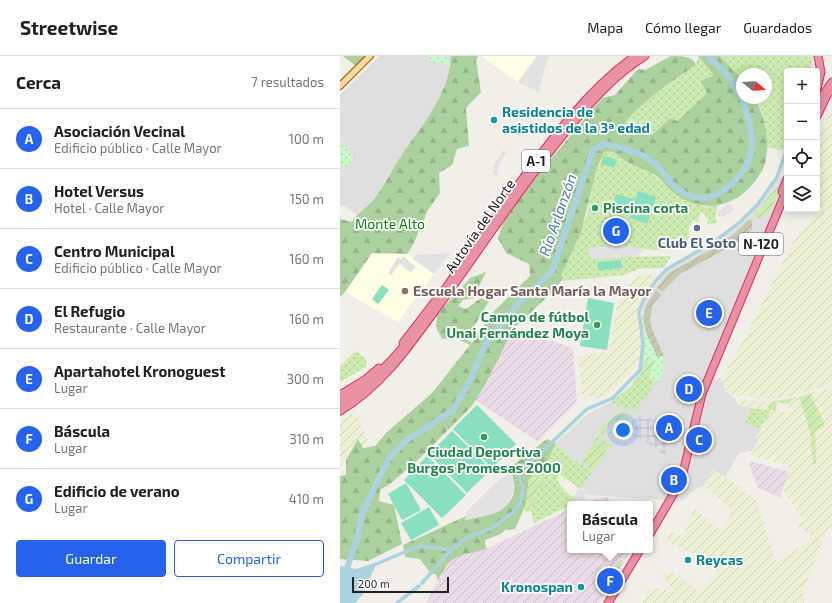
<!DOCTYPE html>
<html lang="es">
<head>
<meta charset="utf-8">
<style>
  :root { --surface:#fff; --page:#f2f2f2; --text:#202124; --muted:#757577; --line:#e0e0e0; --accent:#2563eb }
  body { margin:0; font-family:"Exo 2",sans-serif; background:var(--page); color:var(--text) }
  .controls { position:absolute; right:12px; top:12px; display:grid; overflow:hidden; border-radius:4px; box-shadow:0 2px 10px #0003 }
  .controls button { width:36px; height:36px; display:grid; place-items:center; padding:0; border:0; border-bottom:1px solid var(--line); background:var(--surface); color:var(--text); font:20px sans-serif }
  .compass { position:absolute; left:396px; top:12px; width:36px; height:36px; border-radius:50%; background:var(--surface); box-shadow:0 2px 10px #0003; rotate:108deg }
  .scale { position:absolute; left:12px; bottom:10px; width:97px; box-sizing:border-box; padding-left:4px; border:2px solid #222; border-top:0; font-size:11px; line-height:14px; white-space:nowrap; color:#222; -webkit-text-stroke:3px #fff; paint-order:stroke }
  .you { position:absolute; left:283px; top:374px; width:14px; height:14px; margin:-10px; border:3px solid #fff; border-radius:50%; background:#1a73e8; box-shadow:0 0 0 6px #1a73e833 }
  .badge { display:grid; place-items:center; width:26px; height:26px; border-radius:50%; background:var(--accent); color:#fff; font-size:13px; font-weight:700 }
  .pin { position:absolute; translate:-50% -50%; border:2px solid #fff; box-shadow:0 1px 4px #0006 }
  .popup { position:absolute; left:227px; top:445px; width:86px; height:52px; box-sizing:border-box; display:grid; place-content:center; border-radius:4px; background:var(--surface); filter:drop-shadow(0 1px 3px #0005); font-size:13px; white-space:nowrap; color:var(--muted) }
  .popup b { font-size:15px; color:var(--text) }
  .popup::after { content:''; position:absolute; left:50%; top:100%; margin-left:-8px; border:8px solid transparent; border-top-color:var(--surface) }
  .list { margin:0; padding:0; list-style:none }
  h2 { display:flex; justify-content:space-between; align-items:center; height:52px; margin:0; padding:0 16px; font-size:17px }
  h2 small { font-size:13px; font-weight:400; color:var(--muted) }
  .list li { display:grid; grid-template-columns:26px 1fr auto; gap:12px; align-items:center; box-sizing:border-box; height:60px; padding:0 16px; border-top:1px solid var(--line) }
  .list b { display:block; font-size:15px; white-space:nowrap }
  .list p { margin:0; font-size:13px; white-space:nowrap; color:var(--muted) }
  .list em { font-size:13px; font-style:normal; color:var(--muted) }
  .actions { display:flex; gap:8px; padding:12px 16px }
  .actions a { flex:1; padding:9px 0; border:1px solid var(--accent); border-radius:4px; text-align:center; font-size:14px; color:var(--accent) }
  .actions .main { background:var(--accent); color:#fff }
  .icon { flex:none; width:22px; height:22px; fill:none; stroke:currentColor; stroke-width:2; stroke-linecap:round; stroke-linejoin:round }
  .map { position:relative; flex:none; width:492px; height:547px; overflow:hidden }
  header { display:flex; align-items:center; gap:24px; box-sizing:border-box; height:56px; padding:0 20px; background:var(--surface); border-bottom:1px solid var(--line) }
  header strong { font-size:19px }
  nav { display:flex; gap:22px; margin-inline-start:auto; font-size:14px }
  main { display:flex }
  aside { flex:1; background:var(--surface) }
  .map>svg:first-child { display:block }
  .residential { fill:#e0dfdf }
  .industrial { fill:url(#industrial-furrows) }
  .education { fill:#ffffe5 }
  .construction { fill:url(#construction-furrows) }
  .farmland { fill:url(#farmland-furrows) }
  .grass { fill:url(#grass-dots) }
  .forest { fill:url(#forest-firs) }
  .park { fill:url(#park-dots) }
  .garden { fill:url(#garden-furrows) }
  .pitch { fill:#88e0be }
  .parking { fill:#e2e2e2 }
  .plaza { fill:url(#plaza-grid) }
  .water { fill:#aad3df }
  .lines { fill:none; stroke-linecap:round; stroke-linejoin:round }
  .canal { stroke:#aad3df; stroke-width:3.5 }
  .river { stroke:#aad3df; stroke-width:6 }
  .major-casing { stroke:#a06b00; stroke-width:8 }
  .highway-casing { stroke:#dc2a67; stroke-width:9 }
  .major { stroke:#fcd6a4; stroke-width:5.5 }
  .highway { stroke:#e892a2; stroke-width:7 }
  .culture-dot { fill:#0f9aa8; stroke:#fff; stroke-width:1.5 }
  .leisure-dot { fill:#2e9e5b; stroke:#fff; stroke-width:1.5 }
  .service-dot { fill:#5c6f8a; stroke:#fff; stroke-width:1.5 }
  .education-dot { fill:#8d6e63; stroke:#fff; stroke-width:1.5 }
  .labels { text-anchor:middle; stroke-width:3.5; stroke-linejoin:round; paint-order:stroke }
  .shield { fill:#fff; stroke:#646464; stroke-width:1 }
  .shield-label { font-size:13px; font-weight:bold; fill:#222 }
  .culture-label { font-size:14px; font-weight:bold; fill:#0d838f; stroke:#fff; text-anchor:start }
  .leisure-label { font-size:14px; font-weight:bold; fill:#27864d; stroke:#fff; text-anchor:start }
  .park-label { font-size:14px; fill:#0c8416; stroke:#fff }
  .street-label { font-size:14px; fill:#222; stroke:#fff }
  .service-label { font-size:14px; font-weight:bold; fill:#4e5e75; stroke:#fff }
  .education-label { font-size:14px; font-weight:bold; fill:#785e54; stroke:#fff; text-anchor:start }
  .water-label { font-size:15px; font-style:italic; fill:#4a7aab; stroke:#fff }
</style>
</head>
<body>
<header>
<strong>Streetwise</strong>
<nav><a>Mapa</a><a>Cómo llegar</a><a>Guardados</a></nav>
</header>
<main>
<aside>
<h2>Cerca<small>7 resultados</small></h2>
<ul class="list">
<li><span class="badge">A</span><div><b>Asociación Vecinal</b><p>Edificio público · Calle Mayor</p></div><em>100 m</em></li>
<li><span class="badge">B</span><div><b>Hotel Versus</b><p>Hotel · Calle Mayor</p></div><em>150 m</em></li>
<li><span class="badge">C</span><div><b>Centro Municipal</b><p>Edificio público · Calle Mayor</p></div><em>160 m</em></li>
<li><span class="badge">D</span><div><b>El Refugio</b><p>Restaurante · Calle Mayor</p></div><em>160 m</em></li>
<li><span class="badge">E</span><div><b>Apartahotel Kronoguest</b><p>Lugar</p></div><em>300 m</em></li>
<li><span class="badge">F</span><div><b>Báscula</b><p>Lugar</p></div><em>310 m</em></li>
<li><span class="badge">G</span><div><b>Edificio de verano</b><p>Lugar</p></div><em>410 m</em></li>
</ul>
<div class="actions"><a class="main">Guardar</a><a>Compartir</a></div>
</aside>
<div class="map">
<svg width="492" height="547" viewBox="0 0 492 547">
  <defs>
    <pattern id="industrial-furrows" width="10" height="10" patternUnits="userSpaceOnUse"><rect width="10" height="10" fill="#ebdbe8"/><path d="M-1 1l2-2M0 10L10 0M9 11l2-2" fill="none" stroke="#c9bcc7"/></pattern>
    <pattern id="construction-furrows" width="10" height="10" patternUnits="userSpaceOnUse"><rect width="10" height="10" fill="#c7c7b4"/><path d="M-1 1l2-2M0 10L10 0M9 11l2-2" fill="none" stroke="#abab9a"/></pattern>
    <pattern id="farmland-furrows" width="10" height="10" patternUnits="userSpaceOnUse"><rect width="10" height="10" fill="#eef0d5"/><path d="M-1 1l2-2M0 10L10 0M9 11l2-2" fill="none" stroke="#ccceb7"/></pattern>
    <pattern id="grass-dots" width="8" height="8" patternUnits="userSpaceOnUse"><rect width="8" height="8" fill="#cdebb0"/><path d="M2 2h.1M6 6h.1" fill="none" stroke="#b0c997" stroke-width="1.8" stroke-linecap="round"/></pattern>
    <pattern id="forest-firs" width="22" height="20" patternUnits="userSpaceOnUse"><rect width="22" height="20" fill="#add19e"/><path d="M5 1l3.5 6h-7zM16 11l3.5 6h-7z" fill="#95b388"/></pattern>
    <pattern id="park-dots" width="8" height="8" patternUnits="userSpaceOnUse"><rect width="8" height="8" fill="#c8facc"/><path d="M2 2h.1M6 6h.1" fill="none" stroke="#acd6af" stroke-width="1.8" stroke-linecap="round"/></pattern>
    <pattern id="garden-furrows" width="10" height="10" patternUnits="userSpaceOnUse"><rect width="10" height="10" fill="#cdebb0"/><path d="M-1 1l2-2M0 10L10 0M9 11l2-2" fill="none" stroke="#b0c997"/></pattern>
    <pattern id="plaza-grid" width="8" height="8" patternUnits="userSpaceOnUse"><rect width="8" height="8" fill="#dddde8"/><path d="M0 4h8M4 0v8" fill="none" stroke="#bdbdc7"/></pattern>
  </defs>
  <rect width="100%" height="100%" fill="#f2efe9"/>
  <!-- residential -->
  <g class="residential">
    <path d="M40,0h71v10l-13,37 -40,57 -23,38 -18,16 -15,-9 -2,2v-112z"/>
    <path d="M446,119l-14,39 -11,27 -3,3 -51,134h14l5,13 9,8 3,6 14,3 -7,15 15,7 -4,8 3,2 -7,11 -13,2 -14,24 -12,-8 -9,17 -7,2 -15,13 -95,-6 -4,-7 9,-17 -20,-12 -16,-16 30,-28 30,-16 19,-17 6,-11 2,-12 1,-13 -2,-35 2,-9 19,-26 8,-8 46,-25 18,-14 24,-24 18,-26z"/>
  </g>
  <!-- industrial -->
  <g class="industrial">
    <path d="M174,272l59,20 4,55 -12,10 -27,29 -63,-42 10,-15z"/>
    <path d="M410,405l39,11 -9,25 -22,-9 -9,-24z"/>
    <path d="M268,441l2,4 20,3h-49l8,-3z"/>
    <path d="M230,453v41h61l-32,53h-173l23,-42 11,-6 26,-6z"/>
  </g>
  <!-- education -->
  <g class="education">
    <path d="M141,0h56l-19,26z"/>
    <path d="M32,197l35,1 27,20 -36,48 -53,-30z"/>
  </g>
  <!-- construction -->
  <g class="construction">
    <path d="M409,163l3,2v8l-17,15 -55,30 -18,18 -5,-4 12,-15 41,-23 24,-16z"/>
    <path d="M316,234l5,4 -8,11 -3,13 2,11 12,27 -7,1 -11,-24 -3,-15 3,-13z"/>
  </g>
  <!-- farmland -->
  <g class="farmland">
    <path d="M492,52v276l-44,13 -16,2 -39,-4 -7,-4 -5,-13 11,-16 63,-124 17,-19 3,-10h2v-69z"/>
    <path d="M322,217l-21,28 -3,20 4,22 -2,16 -7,12 -27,24 -7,4 -17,-5 -4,-37 31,-6 8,-50 7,-5 11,-19z"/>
    <path d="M492,332v139l-6,5 -24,62 2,9h-162l8,-16 26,5 -14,-15 7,-6 20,12 10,10 18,-22 -17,-14 -33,-16 3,-9 13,4 11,-27 28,22 11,-21 -29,-24 9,-17 43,30 20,63 38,-24 -16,-12 4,-7 -19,-29 6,-18 -1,-6 -37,-11 1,-4 7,-11 -3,-2 10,-21 2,1 2,-8 17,2 3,-11 9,-4 11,35 3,32 2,-34 10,-5 -15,-32z"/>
    <path d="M399,343l31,3 -1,7 -31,-3z"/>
    <path d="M16,356l13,32 -6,4 -5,-9 -18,28v-47z"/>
  </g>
  <!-- grass -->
  <g class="grass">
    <path d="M358,0l16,19 -14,6 7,12 -30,28 -7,-3 -18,17h-12l-11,-5 -6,3h-3l3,-8 13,-17 60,-43z"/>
    <path d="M380,0h93l-2,15h-24v78l-10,1 -10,-3 -6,-39 -6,-10h11v-24h-24v5z"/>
    <path d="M269,95l39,20 38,30 20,6 12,-3 -3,13 3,6 -11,1 1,-6h-3v-4l-5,-1 -2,9 -6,-1 -1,4h-2v13c-3,3 -6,7 -9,9 -16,8 -51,-2 -69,-1l5,11 55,-1 -7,12 -25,1 -15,6 -63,6 3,-3 -3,-2 26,-61 5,-31 12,-32z"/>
    <path d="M16,295l10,8v8l-26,15v-16z"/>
    <path d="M302,313l13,12 -9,18 -3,-1 -6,13 -28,-8 20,-14z"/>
    <path d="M457,341l-7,4 -1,3 -12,-2 -1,8h-6l-2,8h-3l-5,12 -15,-7 7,-15 16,2 2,-8z"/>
    <path d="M216,387l16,16 20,12 -9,17h-4l-20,-14 -2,6 8,11 13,10 -44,22 -5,-18 10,-14 3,-13 -13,1 16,-14z"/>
  </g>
  <!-- forest -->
  <g class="forest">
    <path d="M3,0h23l-10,10z"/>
    <path d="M111,0h27l-2,4 5,32 -15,16 3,38 -12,3 -5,16 -13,8 1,20 -12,17 -15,35 -6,9 -35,-1 -27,39 -5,5v-78l12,3c6,-10 15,-15 23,-24 9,-12 16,-27 24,-39 21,-32 50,-63 52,-103z"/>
    <path d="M331,0c10,0 22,0 25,9 -20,14 -70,46 -76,68h3l6,-3 11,5h12l18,-17 7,3 30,-28 -7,-12 14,-6 -16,-19h22l22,23v19h13c7,12 14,39 12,53 -1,5 -1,13 -4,18 -5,9 -14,21 -23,27 -24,16 -51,12 -72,-8 -4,-4 -7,-9 -13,-13 -10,-6 -22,-9 -32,-16 -7,-4 -10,-10 -19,-7l-8,19 -15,61 -20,44 3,2 -19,21 -31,29 -29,57 -14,22 -52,52 -29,25 -10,6 -1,11 15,4 8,39 -34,17 -28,-2v-83l6,-1v-15l12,-21 5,9 12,-2 12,-14 45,-39 38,-48 -14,-7 -14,1 -6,-12 1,-13 33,-36 16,-6 -13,26 -10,2 -5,6 8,3 15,-11 8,3 -16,27 -9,10 8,5 23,-33 35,-34 -1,-12 -23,-11 -8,-15 6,-17 31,-43 67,-80 13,-3 23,-26 7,1z"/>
    <path d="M207,383l9,4 -11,22 -16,14 -3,25 -11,25 -10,1 -4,4 -16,6 1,9c-27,8 -36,4 -48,32l-2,-7h-5l-11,-15 -15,-2 -2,-12 63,-29 -1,4c19,-4 44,-6 49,-28 2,-9 -3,-17 -3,-25z"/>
  </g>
  <!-- park -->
  <g class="park">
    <path d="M88,0h17l6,10 -24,-6z"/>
    <path d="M0,86l15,16 -9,10 -6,-4z"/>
    <path d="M303,257l1,16 13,28 6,-1c2,9 -1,16 -5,24l3,3 -1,2 -18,-16c8,-20 -4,-37 1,-56z"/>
  </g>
  <!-- garden -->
  <g class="garden">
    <path d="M444,123l-13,32 -11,8 -5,-1 -1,-4z"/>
    <path d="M415,181l3,2v5l-15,36 9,-25 -4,-13z"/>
    <path d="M308,301l3,1 -3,2 -1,3 3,1 1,-5 3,2 -4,15 -8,-7 2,-7z"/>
    <path d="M470,337l15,32 -10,6 1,33h-3l-3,-32 -11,-35z"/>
    <path d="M279,355l10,3 -2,6c-12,-3 -22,5 -23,17l-7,-6z"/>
    <path d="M258,380l15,10 -1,1 -3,-1 -4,5 2,2 -14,18 -5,-3 2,-4 -3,1 -5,-3z"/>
    <path d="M202,422v7l-13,20 1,5 -2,2 -4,-2 2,-6 3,-25z"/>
    <path d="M279,503l3,4 -7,13 -6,-2z"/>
  </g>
  <!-- pitch -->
  <g class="pitch">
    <path d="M264,100l13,4 -3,8 -13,-4z"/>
    <path d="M298,135l18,6 -9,27 -17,-6z"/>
    <path d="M276,138l18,5 -6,17 -17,-5z"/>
    <path d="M281,204l1,8 -24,2v-8z"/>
    <path d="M42,229l7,5 -11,14 -6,-5z"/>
    <path d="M248,242l26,5 -7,47 -27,-4z"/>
    <path d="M137,349l39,39 -24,24 -39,-39z"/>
    <path d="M112,375l39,38 -24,24 -38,-39z"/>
    <path d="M87,400l39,39 -24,23 -38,-38z"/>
    <path d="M66,427l15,27 -19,10 -14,-26z"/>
    <path d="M89,451l10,18 -28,15 -10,-17z"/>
  </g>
  <!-- parking -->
  <g class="parking">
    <path d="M197,0h11l-9,36 -21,-10z"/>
    <path d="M163,94l3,4 -8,11v10h-5l1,-11z"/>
    <path d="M390,147l4,7 -11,7 -5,-1v-5z"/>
    <path d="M283,189l20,4 -6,8 -47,2 -1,-11 3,-1z"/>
    <path d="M110,197l-16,21 -21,-15 2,-4z"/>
    <path d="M63,200l13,11 -5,6 -11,-9 -9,11 -3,-2 10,-16 3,2z"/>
    <path d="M353,322l10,4 -4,13h-3l-6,-2 3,-9 -2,-1z"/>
    <path d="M171,417l3,10v9l-7,13 -6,5 -9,4 -27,6 2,-9 32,-31z"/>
    <path d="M239,432l6,3v8l-7,3 -5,-4z"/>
  </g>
  <!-- plaza -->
  <path class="plaza" d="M296,359l29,8 1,1 -2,8 3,1 1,-4 5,2 -9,18h3l-2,6 -5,-2v-3l-29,-16 -1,3 -4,-2z"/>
  <!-- water -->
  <path class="water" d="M37,506l-14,32 -8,9h-15v-37l16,3z"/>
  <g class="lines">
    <!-- canal -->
    <g class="canal">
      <path d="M471,15v-2"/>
      <path d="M34,509l45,-19 32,4"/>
      <path d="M82,527l29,-33 17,-13 22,-8 24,-17 7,-11 2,-14 -6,-15 30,-25 40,-38 26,-11 27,-28 3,-26 -4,-32 4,-11 12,-19 12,-13 47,-27 25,-19 19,-19 19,-27 10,-28"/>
      <path d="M57,547l22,-17"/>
    </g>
    <!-- river -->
    <g class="river">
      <path d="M368,0l19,18 15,24"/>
      <path d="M0,533l17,-50 5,-26 27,-55 18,-18 46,-30 14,-24 20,-44 27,-34 38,-37 41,-121 12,-6c17,4 33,7 48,18 8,5 13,16 20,23 24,23 47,13 66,-9 21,-24 12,-51 3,-78"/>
    </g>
    <defs>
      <path id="major" d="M0,30l30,-30"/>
      <g id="highway">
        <path d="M477,33l4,-17 -3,-16"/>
        <path d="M477,48l15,-22"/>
        <path d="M477,60l10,-21 5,-6"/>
        <path d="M442,136l5,-13"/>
        <path d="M101,239c26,-38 53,-76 80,-114 33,-45 68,-92 114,-125"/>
        <path d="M63,287l40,-52"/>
        <path d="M0,339l26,-16 13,-11"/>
        <path d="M0,347c27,-17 48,-37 68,-62"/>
        <path d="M0,355c39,-23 65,-59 91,-95 46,-61 87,-127 136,-186 23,-27 47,-55 78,-74"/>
        <path d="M310,478l31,-53 21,-87 85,-205"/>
        <path d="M268,547l32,-53"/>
      </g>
    </defs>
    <!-- major casing -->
    <use href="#major" class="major-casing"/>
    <!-- highway casing -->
    <use href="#highway" class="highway-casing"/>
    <!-- major -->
    <use href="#major" class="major"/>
    <!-- highway -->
    <use href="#highway" class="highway"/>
  </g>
  <!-- markers -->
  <g class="culture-dot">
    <circle cx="154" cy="64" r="4"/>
    <circle cx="348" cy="504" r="4"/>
    <circle cx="241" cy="531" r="4"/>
  </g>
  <g class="leisure-dot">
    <circle cx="255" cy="152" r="4"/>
    <circle cx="257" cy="269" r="4"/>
    <circle cx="144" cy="381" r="4"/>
  </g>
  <circle class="service-dot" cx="357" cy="172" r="4"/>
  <circle class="education-dot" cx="65" cy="235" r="4"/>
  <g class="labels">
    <!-- shield labels -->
    <g class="shield">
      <rect x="182" y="94" width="28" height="22" rx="3"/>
      <rect x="399" y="177" width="44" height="22" rx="3"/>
    </g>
    <g class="shield-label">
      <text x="196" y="110">A-1</text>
      <text x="421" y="193">N-120</text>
    </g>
    <!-- culture labels -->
    <g class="culture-label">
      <text x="162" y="61">Residencia de<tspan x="162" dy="16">asistidos de la 3ª edad</tspan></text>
      <text x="356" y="509">Reycas</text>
      <text x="233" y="536" text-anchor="end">Kronospan</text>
    </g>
    <!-- leisure labels -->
    <g class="leisure-label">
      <text x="263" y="157">Piscina corta</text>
      <text x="249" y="266" text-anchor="end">Campo de fútbol<tspan x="249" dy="16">Unai Fernández Moya</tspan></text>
      <text x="144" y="401" text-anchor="middle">Ciudad Deportiva<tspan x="144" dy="16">Burgos Promesas 2000</tspan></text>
    </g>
    <!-- park labels -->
    <g class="park-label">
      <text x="50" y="173">Monte Alto</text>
    </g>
    <!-- street labels -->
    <g class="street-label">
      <text transform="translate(140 170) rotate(-55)" y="5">Autovía del Norte</text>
    </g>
    <!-- service labels -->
    <g class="service-label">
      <text x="357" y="192">Club El Soto</text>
    </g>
    <!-- education labels -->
    <g class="education-label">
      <text x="73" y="240">Escuela Hogar Santa María la Mayor</text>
    </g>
    <!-- water labels -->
    <g class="water-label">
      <text transform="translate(218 159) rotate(-71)" y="5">Río Arlanzón</text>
    </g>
  </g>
</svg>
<div class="controls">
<button>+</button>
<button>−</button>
<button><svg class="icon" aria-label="locate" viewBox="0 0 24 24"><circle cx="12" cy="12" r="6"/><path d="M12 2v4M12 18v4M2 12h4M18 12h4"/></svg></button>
<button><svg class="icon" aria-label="layers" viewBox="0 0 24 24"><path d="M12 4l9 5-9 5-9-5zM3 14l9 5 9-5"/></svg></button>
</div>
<svg class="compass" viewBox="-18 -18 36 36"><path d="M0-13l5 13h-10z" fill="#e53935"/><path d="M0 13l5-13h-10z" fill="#757577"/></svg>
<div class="scale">200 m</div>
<div class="you"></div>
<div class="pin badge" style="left:329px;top:372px">A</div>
<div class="pin badge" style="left:334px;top:424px">B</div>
<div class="pin badge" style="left:359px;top:384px">C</div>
<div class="pin badge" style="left:349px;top:333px">D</div>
<div class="pin badge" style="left:369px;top:257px">E</div>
<div class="pin badge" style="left:270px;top:525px">F</div>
<div class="popup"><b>Báscula</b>Lugar</div>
<div class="pin badge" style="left:276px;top:175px">G</div>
</div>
</main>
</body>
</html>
